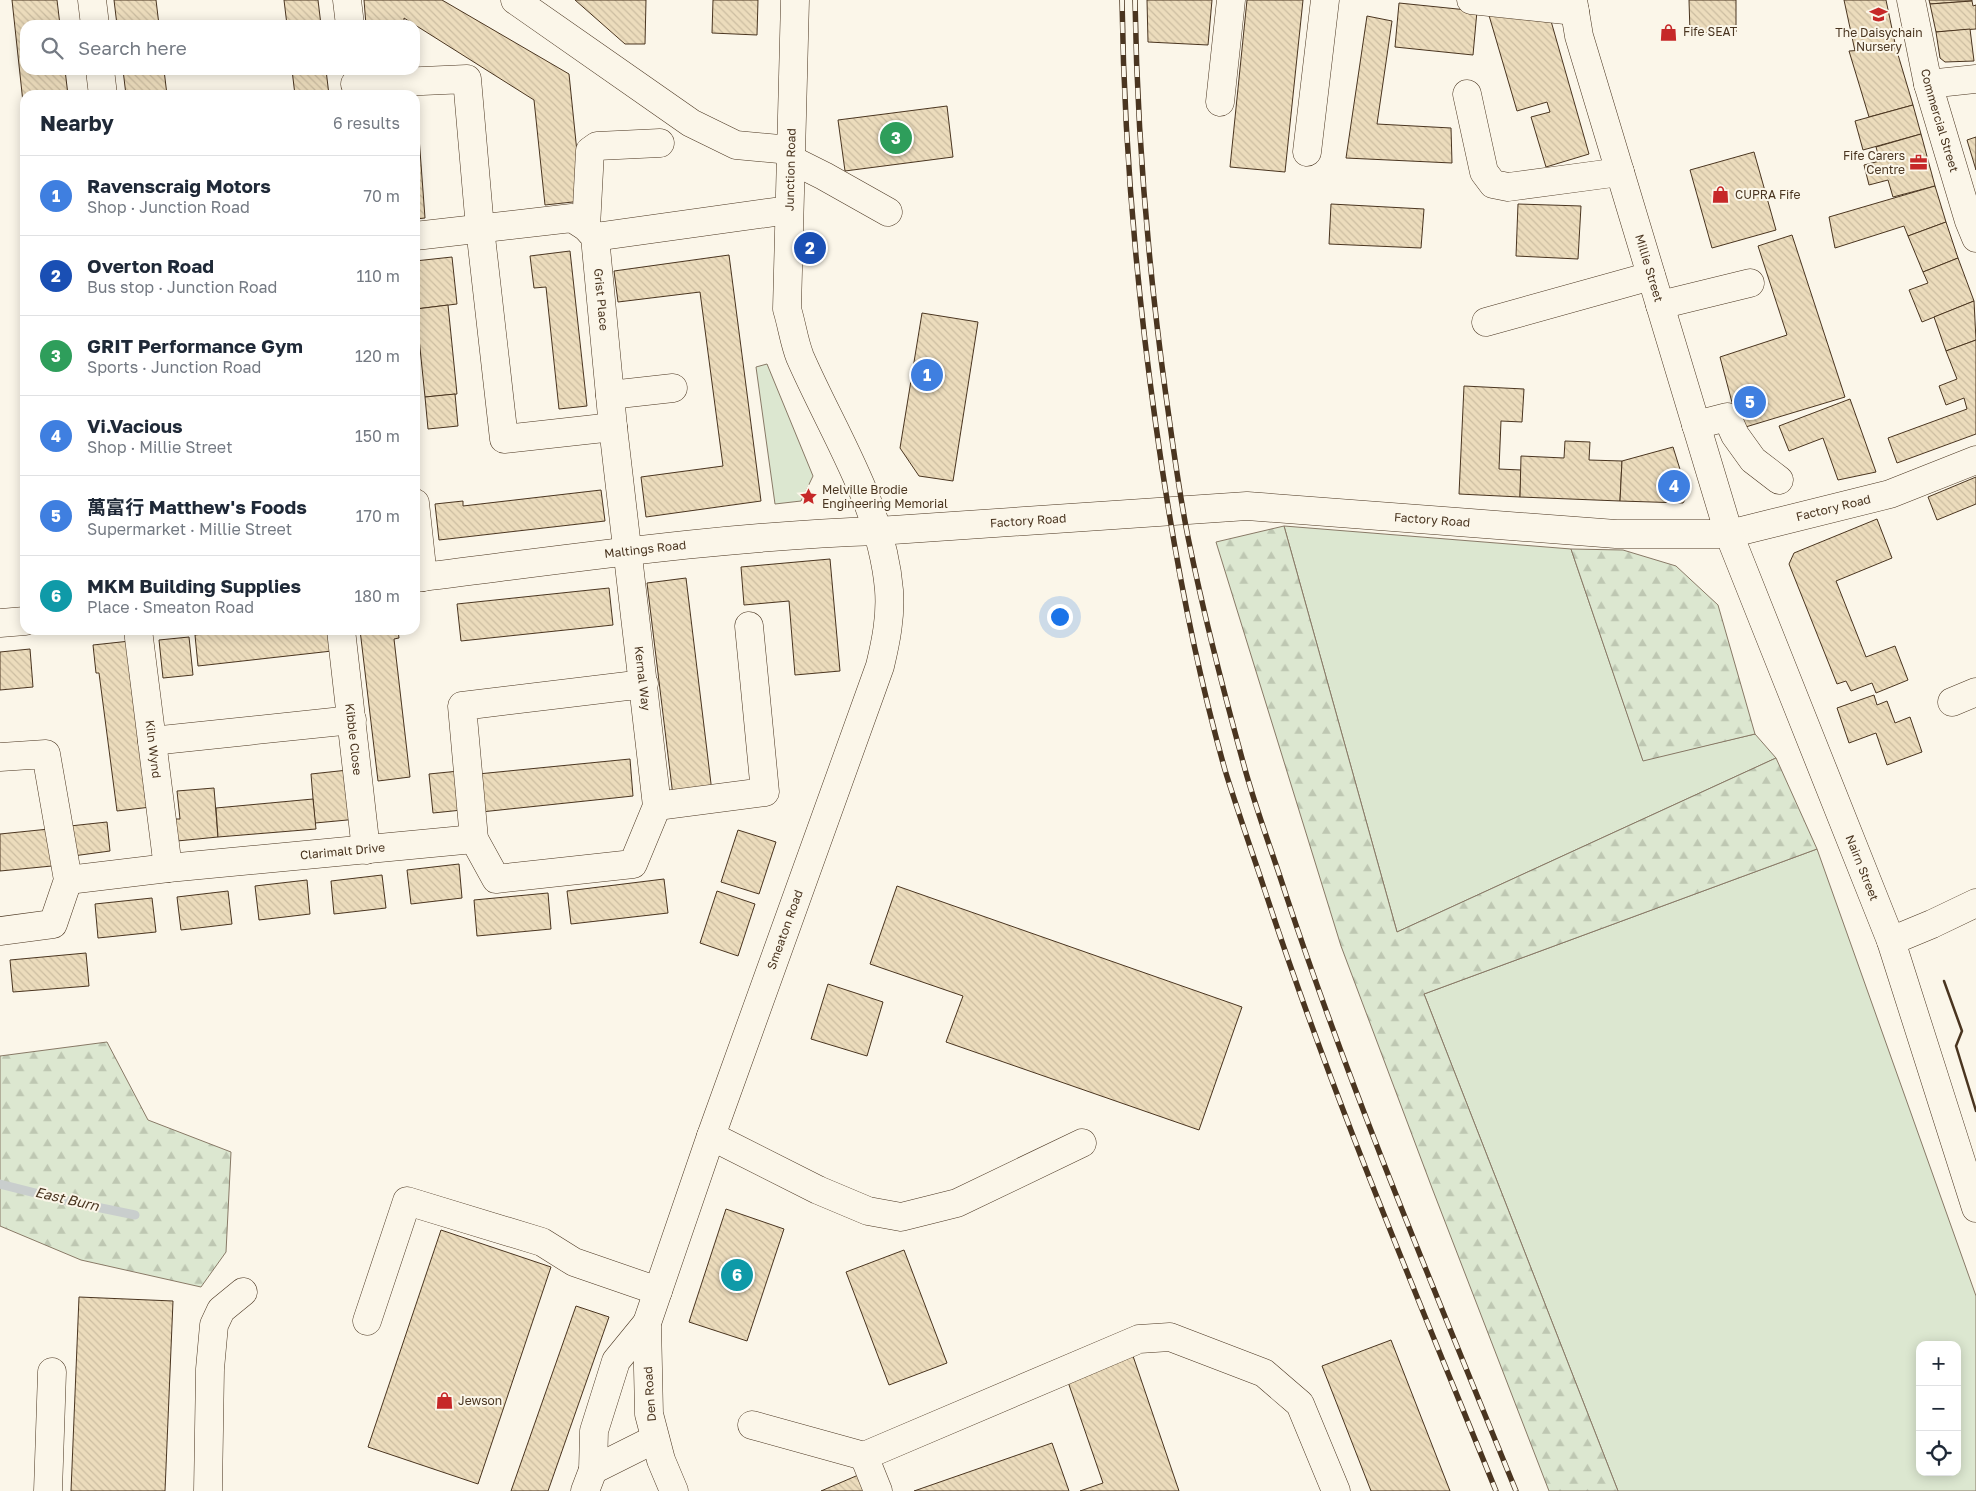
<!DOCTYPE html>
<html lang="en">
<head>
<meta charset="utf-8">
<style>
  :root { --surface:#fff; --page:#f6f6f7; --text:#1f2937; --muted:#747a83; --line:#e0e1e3; --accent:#db2777 }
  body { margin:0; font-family:"Golos Text","Noto Sans SC",sans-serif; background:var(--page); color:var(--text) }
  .controls { position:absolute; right:15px; bottom:15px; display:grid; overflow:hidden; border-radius:10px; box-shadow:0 2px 12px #0003 }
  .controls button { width:45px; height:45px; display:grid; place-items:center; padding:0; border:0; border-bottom:1px solid var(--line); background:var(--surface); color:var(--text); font:25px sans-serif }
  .you { position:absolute; left:1059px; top:616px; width:18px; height:18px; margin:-12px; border:4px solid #fff; border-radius:50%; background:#1a73e8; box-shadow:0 0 0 8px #1a73e833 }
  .badge { display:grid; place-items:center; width:32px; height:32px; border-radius:50%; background:var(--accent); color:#fff; font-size:16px; font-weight:700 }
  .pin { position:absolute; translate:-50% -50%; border:2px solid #fff; box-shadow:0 1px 5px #0006 }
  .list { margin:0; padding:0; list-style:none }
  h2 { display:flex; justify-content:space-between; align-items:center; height:65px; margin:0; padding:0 20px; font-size:21px }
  h2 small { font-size:16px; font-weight:400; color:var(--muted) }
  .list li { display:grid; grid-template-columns:32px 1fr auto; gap:15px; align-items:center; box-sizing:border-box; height:80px; padding:0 20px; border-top:1px solid var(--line) }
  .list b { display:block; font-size:19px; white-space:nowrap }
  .list p { margin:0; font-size:16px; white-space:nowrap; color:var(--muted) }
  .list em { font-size:16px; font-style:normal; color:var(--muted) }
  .icon { flex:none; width:28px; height:28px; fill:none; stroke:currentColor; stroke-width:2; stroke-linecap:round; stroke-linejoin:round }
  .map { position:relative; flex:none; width:1976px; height:1491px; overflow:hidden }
  .search { position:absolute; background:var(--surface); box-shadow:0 2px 12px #0003; left:20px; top:20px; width:400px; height:55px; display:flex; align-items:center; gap:12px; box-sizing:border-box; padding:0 18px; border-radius:15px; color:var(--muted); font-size:19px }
  .panel { position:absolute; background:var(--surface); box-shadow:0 2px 12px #0003; left:20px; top:90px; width:400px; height:545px; border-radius:15px }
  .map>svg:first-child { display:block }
  .grass { fill:#dce7d0; stroke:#887966; fill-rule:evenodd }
  .forest { fill:url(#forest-firs); stroke:#887966 }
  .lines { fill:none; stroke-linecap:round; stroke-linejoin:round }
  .stream { stroke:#c9cecd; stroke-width:9 }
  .building { fill:url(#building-back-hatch); stroke:#4a3520 }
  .minor-casing { stroke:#4a3520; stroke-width:29 }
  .major-casing { stroke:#4a3520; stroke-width:29 }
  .minor { stroke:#fbf6e9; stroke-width:28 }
  .major { stroke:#fbf6e9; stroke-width:28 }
  .rail-casing { stroke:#4a3520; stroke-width:5.5 }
  .rail { stroke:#fbf6e9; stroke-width:4; stroke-dasharray:11; stroke-linecap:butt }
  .wall { stroke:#4a3520; stroke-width:2.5 }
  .labels { text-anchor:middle; stroke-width:4; stroke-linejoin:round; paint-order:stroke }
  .poi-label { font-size:12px; fill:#4a3520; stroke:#fbf6e9; text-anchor:start }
  .street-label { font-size:12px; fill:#4a3520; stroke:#fbf6e9 }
  .water-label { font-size:14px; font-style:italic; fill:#4a3520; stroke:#fbf6e9 }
</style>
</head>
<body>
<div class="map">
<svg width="1976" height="1491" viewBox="0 0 1976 1491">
  <defs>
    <pattern id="forest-firs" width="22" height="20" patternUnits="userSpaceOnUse" patternTransform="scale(1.25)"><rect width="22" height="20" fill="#dce7d0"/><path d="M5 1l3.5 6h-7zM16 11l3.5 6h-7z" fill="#bec7b2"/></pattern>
    <pattern id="building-back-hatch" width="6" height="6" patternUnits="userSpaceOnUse" patternTransform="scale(1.25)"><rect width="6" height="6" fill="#ecdcbc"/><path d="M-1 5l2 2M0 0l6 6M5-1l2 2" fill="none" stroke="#ccbda1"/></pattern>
  </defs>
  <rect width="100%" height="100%" fill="#fbf6e9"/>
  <!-- grass -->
  <g class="grass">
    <path d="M767,364l46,112 -12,25 -26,3 -19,-137z"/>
    <path d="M1284,526l287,23 72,211 112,-26 21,24 -379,174z"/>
    <path d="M1817,849l159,447v195h-358l-194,-497zM1920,1345h37v127h-37z"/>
  </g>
  <!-- forest -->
  <g class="forest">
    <path d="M1284,526l113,406 379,-174 41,91 -393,145 194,497h-69l-117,-303 -91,-242 -125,-404z"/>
    <path d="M1571,549l52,1 53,16 42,39 37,129 -112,27z"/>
    <path d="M107,1042l41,78 83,32 -5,100 -25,35 -120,-27 -81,-34v-170z"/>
  </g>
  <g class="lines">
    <!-- stream -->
    <path class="stream" d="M0,1184l67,17 68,14"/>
  </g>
  <!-- building -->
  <g class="building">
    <path d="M12,0h45l3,25h-35v45h40l3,25h-43v26z"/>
    <path d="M114,0h42l3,25h-42z"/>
    <path d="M284,0h34l3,25h-34z"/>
    <path d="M364,0h78l127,74 13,127 -37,4 -11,-105 -130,-82v7h-38z"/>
    <path d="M575,0h71l-1,44h-20z"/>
    <path d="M713,0h45l-1,35 -45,-2z"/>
    <path d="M1147,0h65l-4,45 -60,-3z"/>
    <path d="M1247,0h56l-18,172 -55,-5z"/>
    <path d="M1689,0h47v32l-46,1z"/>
    <path d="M1844,0h42l10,48 -41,3z"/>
    <path d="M1929,0h43v1l-42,3z"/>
    <path d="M1972,1l1,5 3,-1v24l-40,3 -6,-28z"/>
    <path d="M1399,3l78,8 -4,44 -78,-8z"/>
    <path d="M1488,12l63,9 38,133 -43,13 -15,-50 19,-5 -3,-10 -30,9z"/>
    <path d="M1367,16l25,5 -15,103 74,4 1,35 -106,-5z"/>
    <path d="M1970,29l4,32 -29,1 -5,-4 -4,-26z"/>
    <path d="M1896,48l17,57 -44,12 -20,-66z"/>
    <path d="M123,70h41l3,25h-41z"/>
    <path d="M292,70h34l3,25h-34z"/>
    <path d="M1913,105l8,29 -58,16 -8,-29z"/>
    <path d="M947,106l6,51 -108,14 -7,-51z"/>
    <path d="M415,110h2l8,108 -10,1z"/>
    <path d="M1921,134l14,52 -42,11 -5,-17 -19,5 -5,-20 16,-4 -4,-14z"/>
    <path d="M1976,137v33l-9,-30z"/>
    <path d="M1754,152l22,78 -64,18 -22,-78z"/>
    <path d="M1935,186l11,36 -38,14 -4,-10 -69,22 -6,-31z"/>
    <path d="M1331,204l93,5 -3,39 -92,-4z"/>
    <path d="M1518,204l63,2 -3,53 -62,-3z"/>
    <path d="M1946,222l12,36 -35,14 -15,-36z"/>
    <path d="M1792,235l53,162 -106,32 -19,-72 67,-22 -29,-89z"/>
    <path d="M570,251l17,155 -28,3 -13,-122 -12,1 -4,-32z"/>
    <path d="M729,255l32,246 -115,16 -5,-40 82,-11 -23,-174 -82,10 -4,-31z"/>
    <path d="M452,257l5,47 -41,5 -1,-48z"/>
    <path d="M1958,258l16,43 -52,21 -13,-32 19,-7 -5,-11z"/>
    <path d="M1974,301l2,39 -30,11 -12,-34z"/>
    <path d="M448,305l9,89 -32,3 -9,-88z"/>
    <path d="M922,313l56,9 -25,159 -34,-5 -19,-28z"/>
    <path d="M1976,340v94l-79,29 -9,-25 79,-29 -3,-11 -18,7 -7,-19 18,-7 -11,-28z"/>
    <path d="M1464,386l60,3 -2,33 -21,-1 -2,48 22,1 -1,27 -61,-3z"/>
    <path d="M455,394l3,32 -30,3 -3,-32z"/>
    <path d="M1850,399l26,73 -38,8 -15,-42 -34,13 -10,-25z"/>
    <path d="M1565,441l25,1 -1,18 33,1 -2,40 -100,-4 1,-41 43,2z"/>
    <path d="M1673,447l15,48 -5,8 -63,-2 2,-40z"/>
    <path d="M1976,477v27l-39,16 -9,-23z"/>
    <path d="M601,490l4,31 -166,19 -4,-36 28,-3v5z"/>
    <path d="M1877,519l15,39 -56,23 30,76 29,-11 13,34 -32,13 -4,-10 -21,8 -5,-10 -9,3 -48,-120 5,-11z"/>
    <path d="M830,559l10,112 -45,4 -6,-74 -45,4 -3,-38z"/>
    <path d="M686,578l26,214 -39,4 -26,-213z"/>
    <path d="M609,588l4,37 -152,16 -4,-37z"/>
    <path d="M239,630h90l3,21 -134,15 -3,-31z"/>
    <path d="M360,630h38l1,8 -5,1 16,138 -32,4z"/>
    <path d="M189,637l4,38 -30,3 -4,-38z"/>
    <path d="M130,641l21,166 -34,4 -18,-138h-3l-3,-28z"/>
    <path d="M30,649l3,38 -33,3v-38z"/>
    <path d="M1874,695l3,10 10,-4 8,22 15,-6 12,35 -35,13 -11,-32 -27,10 -12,-35z"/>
    <path d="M630,759l3,37 -152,16 -3,-38z"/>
    <path d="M348,770l10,49 -43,4 -4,-49z"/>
    <path d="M459,771l3,39 -29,3 -4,-39z"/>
    <path d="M214,788l4,49 -41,4 -2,-22h5l-3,-28z"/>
    <path d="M313,799l3,30 -98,8 -2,-29z"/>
    <path d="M107,822l3,29 -37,5 -3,-30z"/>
    <path d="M49,829l3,37 -52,5v-37z"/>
    <path d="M738,830l38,12 -17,52 -38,-12z"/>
    <path d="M459,864l3,34 -51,6 -4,-34z"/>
    <path d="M382,875l4,33 -52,6 -3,-33z"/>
    <path d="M664,879l4,34 -97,11 -4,-33z"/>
    <path d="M307,880l3,34 -51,6 -4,-34z"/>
    <path d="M897,886l345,121 -43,123 -253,-88 17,-46 -93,-32z"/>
    <path d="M228,891l4,33 -51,6 -4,-33z"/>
    <path d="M717,891l38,13 -17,52 -38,-13z"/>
    <path d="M548,893l3,36 -74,7 -3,-36z"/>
    <path d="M152,898l4,34 -58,6 -3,-34z"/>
    <path d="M86,953l3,33 -76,6 -3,-32z"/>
    <path d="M828,984l55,18 -16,54 -56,-17z"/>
    <path d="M726,1209l58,20 -37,112 -58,-19z"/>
    <path d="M441,1230l110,37 -73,217 -110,-37z"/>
    <path d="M904,1250l43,113 -58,22 -43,-113z"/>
    <path d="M79,1297l94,4 -8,190h-94z"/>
    <path d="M576,1306l33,11 -61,174h-37z"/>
    <path d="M1391,1340l59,151h-79l-49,-125z"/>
    <path d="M1133,1356l46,135h-99l23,-8 -36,-104z"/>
    <path d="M1052,1443l17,48h-155z"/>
    <path d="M863,1473l7,18h-49z"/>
  </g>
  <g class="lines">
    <defs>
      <g id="minor">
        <path d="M92,0l3,25"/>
        <path d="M347,0l3,25"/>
        <path d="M515,0l176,123 45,22 54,5"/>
        <path d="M1471,0l104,11"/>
        <path id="s1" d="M1911,0l17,84 41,137 7,17"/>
        <path d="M100,70l3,25"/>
        <path d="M355,84l112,-5 13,149 24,211 109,-12"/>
        <path d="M1928,84l48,-5"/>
        <path d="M1467,94l17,78 9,12 15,3 112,-15"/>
        <path d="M1220,102l11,-102"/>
        <path d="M1307,152l18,-152"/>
        <path d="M790,159l34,17 64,36"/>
        <path d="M586,227l4,-76 7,-5 63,-3"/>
        <path id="s2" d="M415,236l157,-18 14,9 9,10 18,190 44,379 -24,58 -137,15 -22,-40 -12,-133 182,-22"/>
        <path d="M595,237l194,-27"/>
        <path d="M1660,305l90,-22"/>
        <path d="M1486,322l165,-46"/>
        <path d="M610,395l63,-7"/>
        <path d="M1696,425l31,-8 8,18 18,25 26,20"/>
        <path d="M415,503l8,74"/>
        <path id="s3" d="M415,578c154,-19 308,-42 463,-47l369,-25 369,28h113l161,-40 86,-34"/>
        <path d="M0,623l25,-2"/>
        <path id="s4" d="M138,630l30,238"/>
        <path id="s5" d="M341,630l25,220"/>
        <path d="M1952,702l24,-10"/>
        <path d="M152,741l200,-21"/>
        <path d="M0,757l46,-3 22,126 -15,44 -53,7"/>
        <path d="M657,806l108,-14 -16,-166"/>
        <path id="s6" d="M68,880l100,-12 306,-29"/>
        <path d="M1891,941l41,-17 44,-21"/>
        <path d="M711,1136l107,54 50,21 33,6 56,-14 125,-60"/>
        <path d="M367,1321l40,-120 135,41 32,20 84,29"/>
        <path d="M752,1425l112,31 275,-117 31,-2 94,36 36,31 36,87"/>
        <path d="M864,1456l14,35"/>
        <path d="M593,1470l1,-39 22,-70 31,-38"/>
        <path d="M48,1491l4,-119"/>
        <path d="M208,1491l2,-122 4,-44 7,-15 22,-18"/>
        <path d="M585,1491l8,-21 62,-31"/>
        <path id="s7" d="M674,1491l-13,-31 -12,-46 -2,-91 64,-187 169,-470c6,-25 11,-50 9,-76 -7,-84 -56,-157 -89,-233 -6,-15 -8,-32 -13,-48l8,-309"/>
      </g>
      <g id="major">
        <path id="s8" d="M1573,0l6,36 150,498 162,407 85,267"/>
      </g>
    </defs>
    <!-- minor casing -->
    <use href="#minor" class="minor-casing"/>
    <!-- major casing -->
    <use href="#major" class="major-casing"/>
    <!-- minor -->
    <use href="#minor" class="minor"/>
    <!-- major -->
    <use href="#major" class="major"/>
    <defs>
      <g id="rail">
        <path d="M1122,0c2,144 14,284 34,426 16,116 37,231 69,344 12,39 26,79 39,118 67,205 151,403 232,603"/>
        <path d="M1135,0c2,132 13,265 31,396 7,49 13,98 23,146 15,74 34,147 54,220 12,45 29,89 43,133 67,202 150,399 230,596"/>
      </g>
    </defs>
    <!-- rail casing -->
    <use href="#rail" class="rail-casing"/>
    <!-- rail -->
    <use href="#rail" class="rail"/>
    <!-- wall -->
    <path class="wall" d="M1944,981l18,50 -6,15 20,65"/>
  </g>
  <!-- icons -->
  <defs>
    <symbol id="school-bare" viewBox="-9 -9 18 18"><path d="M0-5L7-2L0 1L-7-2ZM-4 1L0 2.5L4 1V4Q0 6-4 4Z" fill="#c62828" stroke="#fbf6e9" stroke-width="2.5" paint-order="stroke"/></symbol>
    <symbol id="shop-bare" viewBox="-9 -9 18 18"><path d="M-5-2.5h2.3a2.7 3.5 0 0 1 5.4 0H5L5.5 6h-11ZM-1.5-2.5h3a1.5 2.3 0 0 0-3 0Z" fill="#c62828" stroke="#fbf6e9" stroke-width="2.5" paint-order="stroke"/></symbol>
    <symbol id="office-bare" viewBox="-9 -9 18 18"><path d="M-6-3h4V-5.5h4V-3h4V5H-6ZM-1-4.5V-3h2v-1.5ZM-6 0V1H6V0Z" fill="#c62828" stroke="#fbf6e9" stroke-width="2.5" paint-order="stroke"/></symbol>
    <symbol id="sight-bare" viewBox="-9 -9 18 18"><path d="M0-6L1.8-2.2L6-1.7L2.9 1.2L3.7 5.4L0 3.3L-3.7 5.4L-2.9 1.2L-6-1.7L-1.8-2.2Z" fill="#c62828" stroke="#fbf6e9" stroke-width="2.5" paint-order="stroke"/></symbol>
  </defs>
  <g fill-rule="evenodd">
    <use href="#school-bare" x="1866" y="2" width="25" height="25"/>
    <use href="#shop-bare" x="1656" y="20" width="25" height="25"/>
    <use href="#office-bare" x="1906" y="150" width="25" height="25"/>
    <use href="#shop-bare" x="1708" y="182" width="25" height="25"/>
    <use href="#sight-bare" x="796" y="484" width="25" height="25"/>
    <use href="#shop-bare" x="432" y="1388" width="25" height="25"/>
  </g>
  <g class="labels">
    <!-- poi labels -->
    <g class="poi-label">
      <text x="1683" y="36">Fife SEAT</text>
      <text x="1879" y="37" text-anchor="middle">The Daisychain<tspan x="1879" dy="14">Nursery</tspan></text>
      <text x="1905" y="160" text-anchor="end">Fife Carers<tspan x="1905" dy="14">Centre</tspan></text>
      <text x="1735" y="199">CUPRA Fife</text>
      <text x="822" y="494">Melville Brodie<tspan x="822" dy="14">Engineering Memorial</tspan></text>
      <text x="458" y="1405">Jewson</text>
    </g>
    <!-- street labels -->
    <g class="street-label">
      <text dy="4" stroke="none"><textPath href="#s1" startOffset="124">Commercial Street</textPath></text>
      <text dy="4" stroke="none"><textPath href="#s7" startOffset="1386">Junction Road</textPath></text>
      <text dy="4" stroke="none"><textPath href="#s8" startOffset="279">Millie Street</textPath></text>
      <text dy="4" stroke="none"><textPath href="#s2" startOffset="251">Grist Place</textPath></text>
      <text dy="4" stroke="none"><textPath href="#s3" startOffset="1426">Factory Road</textPath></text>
      <text dy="4" stroke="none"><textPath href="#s3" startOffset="1021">Factory Road</textPath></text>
      <text dy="4" stroke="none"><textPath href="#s3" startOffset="616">Factory Road</textPath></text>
      <text dy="4" stroke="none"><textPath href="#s3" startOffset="232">Maltings Road</textPath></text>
      <text dy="4" stroke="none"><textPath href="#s2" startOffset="632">Kernal Way</textPath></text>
      <text dy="4" stroke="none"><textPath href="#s5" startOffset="110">Kibble Close</textPath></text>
      <text dy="4" stroke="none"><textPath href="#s4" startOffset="120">Kiln Wynd</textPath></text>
      <text dy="4" stroke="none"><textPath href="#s6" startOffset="276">Clarimalt Drive</textPath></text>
      <text dy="4" stroke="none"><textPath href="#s8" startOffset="916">Nairn Street</textPath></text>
      <text dy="4" stroke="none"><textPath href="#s7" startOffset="589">Smeaton Road</textPath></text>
      <text transform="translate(650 1394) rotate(-94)" y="4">Den Road</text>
    </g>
    <!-- water labels -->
    <g class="water-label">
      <text transform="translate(67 1199) rotate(13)" y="5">East Burn</text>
    </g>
  </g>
</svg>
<div class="controls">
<button>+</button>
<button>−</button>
<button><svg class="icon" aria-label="locate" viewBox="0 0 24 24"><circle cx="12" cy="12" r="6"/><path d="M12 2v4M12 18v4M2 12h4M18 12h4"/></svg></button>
</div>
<div class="you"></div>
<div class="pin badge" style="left:927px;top:375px;background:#3f7fe0">1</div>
<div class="pin badge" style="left:810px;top:248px;background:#1a4fb4">2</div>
<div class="pin badge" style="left:896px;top:138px;background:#2e9e5b">3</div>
<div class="pin badge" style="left:1674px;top:486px;background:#3f7fe0">4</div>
<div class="pin badge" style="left:1750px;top:402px;background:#3f7fe0">5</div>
<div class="pin badge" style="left:737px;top:1275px;background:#0f9aa8">6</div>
<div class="search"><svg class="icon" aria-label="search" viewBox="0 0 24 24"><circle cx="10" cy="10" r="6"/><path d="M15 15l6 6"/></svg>Search here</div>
<section class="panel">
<h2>Nearby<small>6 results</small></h2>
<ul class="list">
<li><span class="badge" style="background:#3f7fe0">1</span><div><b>Ravenscraig Motors</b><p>Shop · Junction Road</p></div><em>70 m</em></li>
<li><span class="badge" style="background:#1a4fb4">2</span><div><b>Overton Road</b><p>Bus stop · Junction Road</p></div><em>110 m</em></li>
<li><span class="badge" style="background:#2e9e5b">3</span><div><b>GRIT Performance Gym</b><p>Sports · Junction Road</p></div><em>120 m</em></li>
<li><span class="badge" style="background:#3f7fe0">4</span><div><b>Vi.Vacious</b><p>Shop · Millie Street</p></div><em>150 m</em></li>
<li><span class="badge" style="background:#3f7fe0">5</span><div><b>萬富行 Matthew's Foods</b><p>Supermarket · Millie Street</p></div><em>170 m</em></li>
<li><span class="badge" style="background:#0f9aa8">6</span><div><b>MKM Building Supplies</b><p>Place · Smeaton Road</p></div><em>180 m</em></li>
</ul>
</section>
</div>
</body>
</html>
